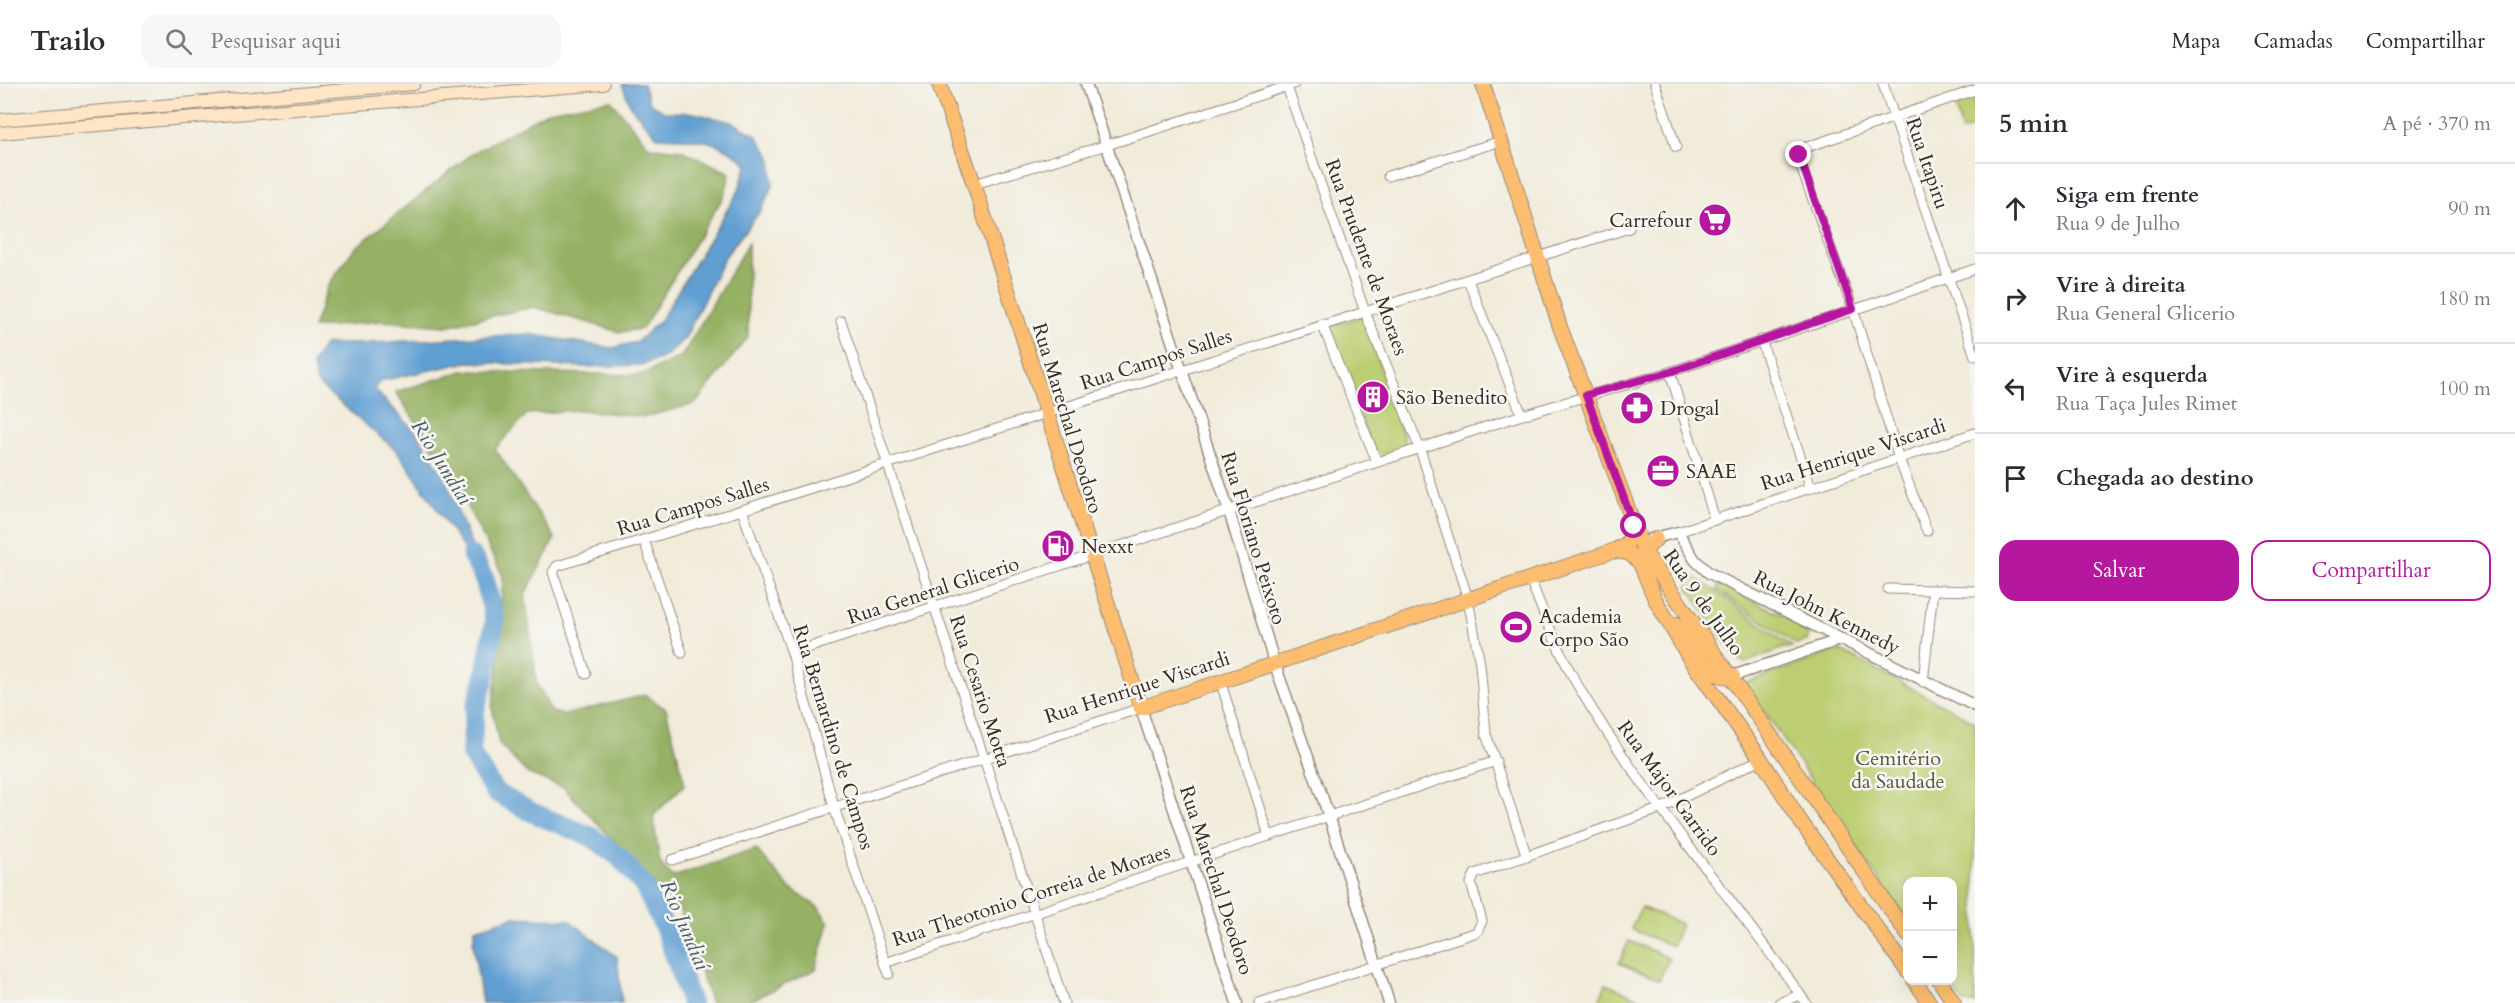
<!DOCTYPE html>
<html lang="pt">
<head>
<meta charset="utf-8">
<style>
  :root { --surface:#fff; --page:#f7f7f7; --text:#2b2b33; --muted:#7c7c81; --line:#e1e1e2; --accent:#b5179e }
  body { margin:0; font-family:Cardo,serif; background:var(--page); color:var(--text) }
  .controls { position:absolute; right:18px; bottom:18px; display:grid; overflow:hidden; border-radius:12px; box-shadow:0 6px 24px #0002 }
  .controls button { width:54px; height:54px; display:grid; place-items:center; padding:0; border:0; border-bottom:2px solid var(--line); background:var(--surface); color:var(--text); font:30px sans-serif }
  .stop { position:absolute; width:18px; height:18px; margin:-14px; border:4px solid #b5179e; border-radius:50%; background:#fff }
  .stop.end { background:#b5179e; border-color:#fff; box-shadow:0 2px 6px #0008 }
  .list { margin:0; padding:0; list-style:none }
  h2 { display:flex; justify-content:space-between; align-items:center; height:78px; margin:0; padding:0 24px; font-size:26px }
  h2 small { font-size:20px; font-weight:400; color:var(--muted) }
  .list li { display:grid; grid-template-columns:39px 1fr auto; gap:18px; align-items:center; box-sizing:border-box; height:90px; padding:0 24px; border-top:2px solid var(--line) }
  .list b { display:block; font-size:22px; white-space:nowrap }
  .list p { margin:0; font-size:20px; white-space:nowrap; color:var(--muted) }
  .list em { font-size:20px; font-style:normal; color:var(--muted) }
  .actions { display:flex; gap:12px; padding:18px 24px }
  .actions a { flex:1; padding:14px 0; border:2px solid var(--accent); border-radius:18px; text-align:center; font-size:21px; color:var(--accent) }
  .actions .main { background:var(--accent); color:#fff }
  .icon { flex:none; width:33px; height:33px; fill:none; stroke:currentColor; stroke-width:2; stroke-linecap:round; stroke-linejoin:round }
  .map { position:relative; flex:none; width:1975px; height:919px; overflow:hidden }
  header { display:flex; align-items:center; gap:36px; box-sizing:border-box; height:84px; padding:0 30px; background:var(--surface); border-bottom:2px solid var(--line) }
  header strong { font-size:28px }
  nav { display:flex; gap:33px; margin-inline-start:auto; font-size:21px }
  .search { width:420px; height:54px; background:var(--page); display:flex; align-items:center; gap:15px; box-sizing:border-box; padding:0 21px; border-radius:18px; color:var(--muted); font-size:22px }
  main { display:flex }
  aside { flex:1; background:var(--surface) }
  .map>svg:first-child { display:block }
  .green { fill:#bcce71; stroke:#7c7c48; stroke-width:1.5 }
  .forest { fill:#95b163; stroke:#686e40; stroke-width:1.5 }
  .water { fill:#609fd2; stroke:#4e6478; stroke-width:1.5 }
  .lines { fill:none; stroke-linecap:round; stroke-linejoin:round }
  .river { stroke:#609fd2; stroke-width:20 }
  .minor-casing { stroke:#968a7c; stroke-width:11 }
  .tertiary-casing { stroke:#968a7c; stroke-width:13 }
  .secondary-casing { stroke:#968a7c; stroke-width:14 }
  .primary-casing { stroke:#968a7c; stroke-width:16 }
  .minor { stroke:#fff; stroke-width:9 }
  .tertiary { stroke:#fff; stroke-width:10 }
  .secondary { stroke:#fee5c5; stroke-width:12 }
  .primary { stroke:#fcbd6f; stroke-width:14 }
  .route { stroke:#b5179e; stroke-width:8 }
  .labels { text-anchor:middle; stroke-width:5; stroke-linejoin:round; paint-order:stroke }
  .street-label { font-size:20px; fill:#3b2a1e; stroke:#f6f6f2 }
  .poi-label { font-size:20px; fill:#3b2a1e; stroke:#f6f6f2; text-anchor:start }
  .park-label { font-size:20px; fill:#5b5333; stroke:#f6f6f2 }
  .water-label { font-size:21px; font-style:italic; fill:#4a5966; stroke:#f6f6f2 }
</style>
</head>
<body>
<header>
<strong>Trailo</strong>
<div class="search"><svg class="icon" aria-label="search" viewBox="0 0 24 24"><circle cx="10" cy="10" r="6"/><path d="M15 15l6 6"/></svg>Pesquisar aqui</div>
<nav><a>Mapa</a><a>Camadas</a><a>Compartilhar</a></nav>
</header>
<main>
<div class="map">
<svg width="1975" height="919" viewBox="0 0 1975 919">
  <rect width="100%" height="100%" fill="#f6f6f2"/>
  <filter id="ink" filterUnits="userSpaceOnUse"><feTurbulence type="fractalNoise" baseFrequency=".0167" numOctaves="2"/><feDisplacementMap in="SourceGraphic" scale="12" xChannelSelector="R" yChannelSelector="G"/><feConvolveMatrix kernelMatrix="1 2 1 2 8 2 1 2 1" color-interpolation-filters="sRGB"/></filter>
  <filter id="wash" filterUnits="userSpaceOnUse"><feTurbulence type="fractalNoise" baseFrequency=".008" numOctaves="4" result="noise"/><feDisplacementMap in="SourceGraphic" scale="24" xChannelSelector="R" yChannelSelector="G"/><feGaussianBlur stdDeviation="1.35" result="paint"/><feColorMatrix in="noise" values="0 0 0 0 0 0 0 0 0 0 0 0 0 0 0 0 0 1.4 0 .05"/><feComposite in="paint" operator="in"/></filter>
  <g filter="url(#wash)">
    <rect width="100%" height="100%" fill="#f1ebd9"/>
    <!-- green -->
    <g class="green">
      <path d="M1975,11v32l-13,4 -8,-29z"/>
      <path d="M1363,232l45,135 -31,11 -50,-135z"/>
      <path d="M1690,494h7l95,69 -8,1 -39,15 -11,-7 -46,-69z"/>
      <path d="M1719,500l82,40 8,11 -2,6 -11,3 -79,-54z"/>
      <path d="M1839,566l136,72v281h-12l-15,-22 4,-1v-98h-44l-1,39 -162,-238z"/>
      <path d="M1641,823l40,17 -9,22 -41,-17z"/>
      <path d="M1629,857l40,17 -10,22 -40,-17z"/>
      <path d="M1606,900l40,17 -1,2h-47z"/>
    </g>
    <!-- forest -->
    <g class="forest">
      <path d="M611,16l38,47 32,3 49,23 -5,21 -83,135 -22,3 -86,-25 -88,19 -64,-5 -69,7 16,-44 25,-35 119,-96 76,-42z"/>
      <path d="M748,159v94l-53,67 -51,13 -63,-7 -54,4 -32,35 60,89 -30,57 12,90 15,27 12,3 81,-20 21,14 19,75 -32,32 7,47 13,14 83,-28 33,39 29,19 11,16 -13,46 -70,34h-35l-31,-92 -116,-123 -37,-15 -28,-29 -7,-36 6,-40 5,-92 -51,-99 -56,-85 67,-21 178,4 41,-19z"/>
    </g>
    <!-- water -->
    <g class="water">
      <path d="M622,0h21l6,18 15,10 29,1 39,9 24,13 15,22 2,28 -12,25 -37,48 -39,80 -20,19 -24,8 -56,2 -117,-5 -88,19 -6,8 43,44 28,45 40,102 -87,-128 -81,-69 -5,-20 13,-19h30l173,-10 84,14 25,-6 24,-23 77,-127 9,-28c-29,-27 -51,-25 -90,-27l-26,-30z"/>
      <path d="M514,833l55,3 48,37 5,46h-140l-9,-60 2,-14z"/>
    </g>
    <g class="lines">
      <!-- river -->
      <path class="river" d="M472,472l13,24 10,40 -11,60 -9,29 -4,45 24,38 38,21 59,24 27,20 25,29 22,45 25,72"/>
    </g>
  </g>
  <g filter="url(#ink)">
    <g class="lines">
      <defs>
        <g id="minor">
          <path d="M1286,0l79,228 55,137 48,150 12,65 6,70 41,123"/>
          <path d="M1655,0l21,63"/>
          <path d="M1883,0l92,272"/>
          <path d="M1388,92l113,-35"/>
          <path d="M974,100l133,-39 187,-61"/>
          <path d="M1468,196l54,135"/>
          <path d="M841,237l223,682"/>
          <path d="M1322,240l55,138"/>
          <path d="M1761,256l50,148"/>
          <path d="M1670,288l45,148"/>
          <path d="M742,426l50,143 42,154 55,167"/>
          <path d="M1927,447l-28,-72 -46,-150 -55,-150 6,-11 171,-58"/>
          <path d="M1678,448l297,-99"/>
          <path d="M644,456l38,113"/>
          <path d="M1530,495c15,38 30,77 51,112 66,110 152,207 225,312"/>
          <path d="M1888,505l87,2"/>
          <path d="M792,569l730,-238 148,-43 305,-103"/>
          <path d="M586,590l-33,-102 4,-6 185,-56 887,-282"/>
          <path d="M1220,596l49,156"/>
          <path d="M1923,598l10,-92"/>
          <path d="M672,776l469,-152"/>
          <path d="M885,879l611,-202"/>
          <path d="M1259,919l218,-71 5,-11 -11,-38 4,-9 187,-66 99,-49"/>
          <path d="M1779,919l21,-8"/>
        </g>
        <g id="tertiary">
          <path d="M1086,0l143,427 45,151 55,154 60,187"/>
          <path d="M1651,455l27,-7 17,28 14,13 266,133"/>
          <path d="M1733,592l109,-37"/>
          <path d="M1141,624l96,295"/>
        </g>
        <g id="secondary">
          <path d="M0,36l414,-36"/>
          <path d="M0,49l603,-49"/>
        </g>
        <g id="primary">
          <path d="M939,0l35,100 167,524 472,-157 14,-7 7,-18"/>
          <path d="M1483,0l77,243 84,224 264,384"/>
          <path d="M1613,467l16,2 11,10 15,36 36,62 70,98 40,63 107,150"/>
          <path d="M1642,474l2,-7 12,-12"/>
          <path d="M1677,540c22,15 23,58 56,52"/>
          <path d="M1914,896l16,23"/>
          <path d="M1939,896l15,23"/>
        </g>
      </defs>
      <!-- minor casing -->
      <use href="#minor" class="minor-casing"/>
      <!-- tertiary casing -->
      <use href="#tertiary" class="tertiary-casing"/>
      <!-- secondary casing -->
      <use href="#secondary" class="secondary-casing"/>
      <!-- primary casing -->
      <use href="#primary" class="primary-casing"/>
      <!-- minor -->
      <use href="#minor" class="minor"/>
      <!-- tertiary -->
      <use href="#tertiary" class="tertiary"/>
      <!-- secondary -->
      <use href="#secondary" class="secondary"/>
      <!-- primary -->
      <use href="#primary" class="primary"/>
    </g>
  </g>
  <g class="lines" filter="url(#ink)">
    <!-- route -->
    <path class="route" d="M1634,442l-48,-131 84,-23 183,-63 -54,-154"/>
  </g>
  <!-- icons -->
  <defs>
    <symbol id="supermarket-disc" viewBox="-11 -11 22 22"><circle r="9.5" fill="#b5179e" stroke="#f6f6f2"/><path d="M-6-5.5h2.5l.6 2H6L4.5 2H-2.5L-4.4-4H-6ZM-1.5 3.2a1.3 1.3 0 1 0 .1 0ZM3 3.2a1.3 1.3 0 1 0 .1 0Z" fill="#fff"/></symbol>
    <symbol id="building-disc" viewBox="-11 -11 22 22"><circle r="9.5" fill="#b5179e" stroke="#f6f6f2"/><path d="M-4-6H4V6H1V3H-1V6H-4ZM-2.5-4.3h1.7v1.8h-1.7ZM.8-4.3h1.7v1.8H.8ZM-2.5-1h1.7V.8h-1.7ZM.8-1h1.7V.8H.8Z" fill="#fff"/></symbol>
    <symbol id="pharmacy-disc" viewBox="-11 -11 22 22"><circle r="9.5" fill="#b5179e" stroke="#f6f6f2"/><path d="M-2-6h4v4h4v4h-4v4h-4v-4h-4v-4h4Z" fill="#fff"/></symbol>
    <symbol id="office-disc" viewBox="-11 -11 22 22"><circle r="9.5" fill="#b5179e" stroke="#f6f6f2"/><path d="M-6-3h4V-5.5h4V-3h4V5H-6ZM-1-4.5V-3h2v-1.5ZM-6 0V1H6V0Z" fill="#fff"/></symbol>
    <symbol id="fuel-disc" viewBox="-11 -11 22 22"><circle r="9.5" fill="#b5179e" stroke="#f6f6f2"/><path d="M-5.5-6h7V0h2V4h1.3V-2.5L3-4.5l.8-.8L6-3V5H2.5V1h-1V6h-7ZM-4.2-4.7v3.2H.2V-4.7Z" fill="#fff"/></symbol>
    <symbol id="stadium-disc" viewBox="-11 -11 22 22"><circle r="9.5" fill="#b5179e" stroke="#f6f6f2"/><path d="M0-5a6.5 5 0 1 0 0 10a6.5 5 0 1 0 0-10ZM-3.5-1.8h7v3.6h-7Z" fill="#fff"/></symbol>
  </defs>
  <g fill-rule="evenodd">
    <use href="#supermarket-disc" x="1696" y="117" width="38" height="38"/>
    <use href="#building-disc" x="1354" y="294" width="38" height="38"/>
    <use href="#pharmacy-disc" x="1618" y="305" width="38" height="38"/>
    <use href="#office-disc" x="1644" y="368" width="38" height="38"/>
    <use href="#fuel-disc" x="1039" y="443" width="38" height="38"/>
    <use href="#stadium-disc" x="1497" y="524" width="38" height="38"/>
  </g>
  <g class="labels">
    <!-- street labels -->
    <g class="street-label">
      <text transform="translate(1928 79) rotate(71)" y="7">Rua Itapiru</text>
      <text transform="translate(1367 173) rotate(70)" y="7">Rua Prudente de Moraes</text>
      <text transform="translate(1156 275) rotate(-18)" y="7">Rua Campos Salles</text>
      <text transform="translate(1068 334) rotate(73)" y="7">Rua Marechal Deodoro</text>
      <text transform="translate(1853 370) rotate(-18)" y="7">Rua Henrique Viscardi</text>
      <text transform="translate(693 422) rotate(-17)" y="7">Rua Campos Salles</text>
      <text transform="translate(1254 454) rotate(73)" y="7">Rua Floriano Peixoto</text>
      <text transform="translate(933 506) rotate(-18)" y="7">Rua General Glicerio</text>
      <text transform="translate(1704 518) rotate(55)" y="7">Rua 9 de Julho</text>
      <text transform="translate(1827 528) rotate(27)" y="7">Rua John Kennedy</text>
      <text transform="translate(1137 603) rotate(-18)" y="7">Rua Henrique Viscardi</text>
      <text transform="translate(981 607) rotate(72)" y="7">Rua Cesario Motta</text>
      <text transform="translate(834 653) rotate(73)" y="7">Rua Bernardino de Campos</text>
      <text transform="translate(1670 704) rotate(54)" y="7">Rua Major Garrido</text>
      <text transform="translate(1217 796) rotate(72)" y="7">Rua Marechal Deodoro</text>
      <text transform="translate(1031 811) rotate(-18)" y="7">Rua Theotonio Correia de Moraes</text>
    </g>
    <!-- poi labels -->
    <g class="poi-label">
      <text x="1692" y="143" text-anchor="end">Carrefour</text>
      <text x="1396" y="320">São Benedito</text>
      <text x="1660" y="331">Drogal</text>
      <text x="1686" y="394">SAAE</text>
      <text x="1081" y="469">Nexxt</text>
      <text x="1539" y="539">Academia<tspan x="1539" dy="23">Corpo São</tspan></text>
    </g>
    <!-- park labels -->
    <g class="park-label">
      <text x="1898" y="681">Cemitério<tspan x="1898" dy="23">da Saudade</tspan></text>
    </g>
    <!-- water labels -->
    <g class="water-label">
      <text transform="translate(442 378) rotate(58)" y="7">Rio Jundiaí</text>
      <text transform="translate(685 841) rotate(67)" y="7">Rio Jundiaí</text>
    </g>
  </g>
</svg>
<div class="controls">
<button>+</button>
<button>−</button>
</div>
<div class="stop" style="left:1634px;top:442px"></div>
<div class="stop end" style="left:1799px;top:71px"></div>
</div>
<aside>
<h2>5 min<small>A pé · 370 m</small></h2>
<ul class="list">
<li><svg class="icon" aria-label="ahead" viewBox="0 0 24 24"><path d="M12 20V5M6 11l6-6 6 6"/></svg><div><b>Siga em frente</b><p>Rua 9 de Julho</p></div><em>90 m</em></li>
<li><svg class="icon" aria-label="right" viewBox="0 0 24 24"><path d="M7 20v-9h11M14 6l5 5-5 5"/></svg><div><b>Vire à direita</b><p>Rua General Glicerio</p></div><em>180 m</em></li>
<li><svg class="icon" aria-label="left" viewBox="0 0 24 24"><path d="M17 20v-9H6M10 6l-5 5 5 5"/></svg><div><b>Vire à esquerda</b><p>Rua Taça Jules Rimet</p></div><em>100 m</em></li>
<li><svg class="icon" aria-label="arrive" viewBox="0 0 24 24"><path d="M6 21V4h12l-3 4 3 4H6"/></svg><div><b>Chegada ao destino</b></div></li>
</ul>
<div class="actions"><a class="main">Salvar</a><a>Compartilhar</a></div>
</aside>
</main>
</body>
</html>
